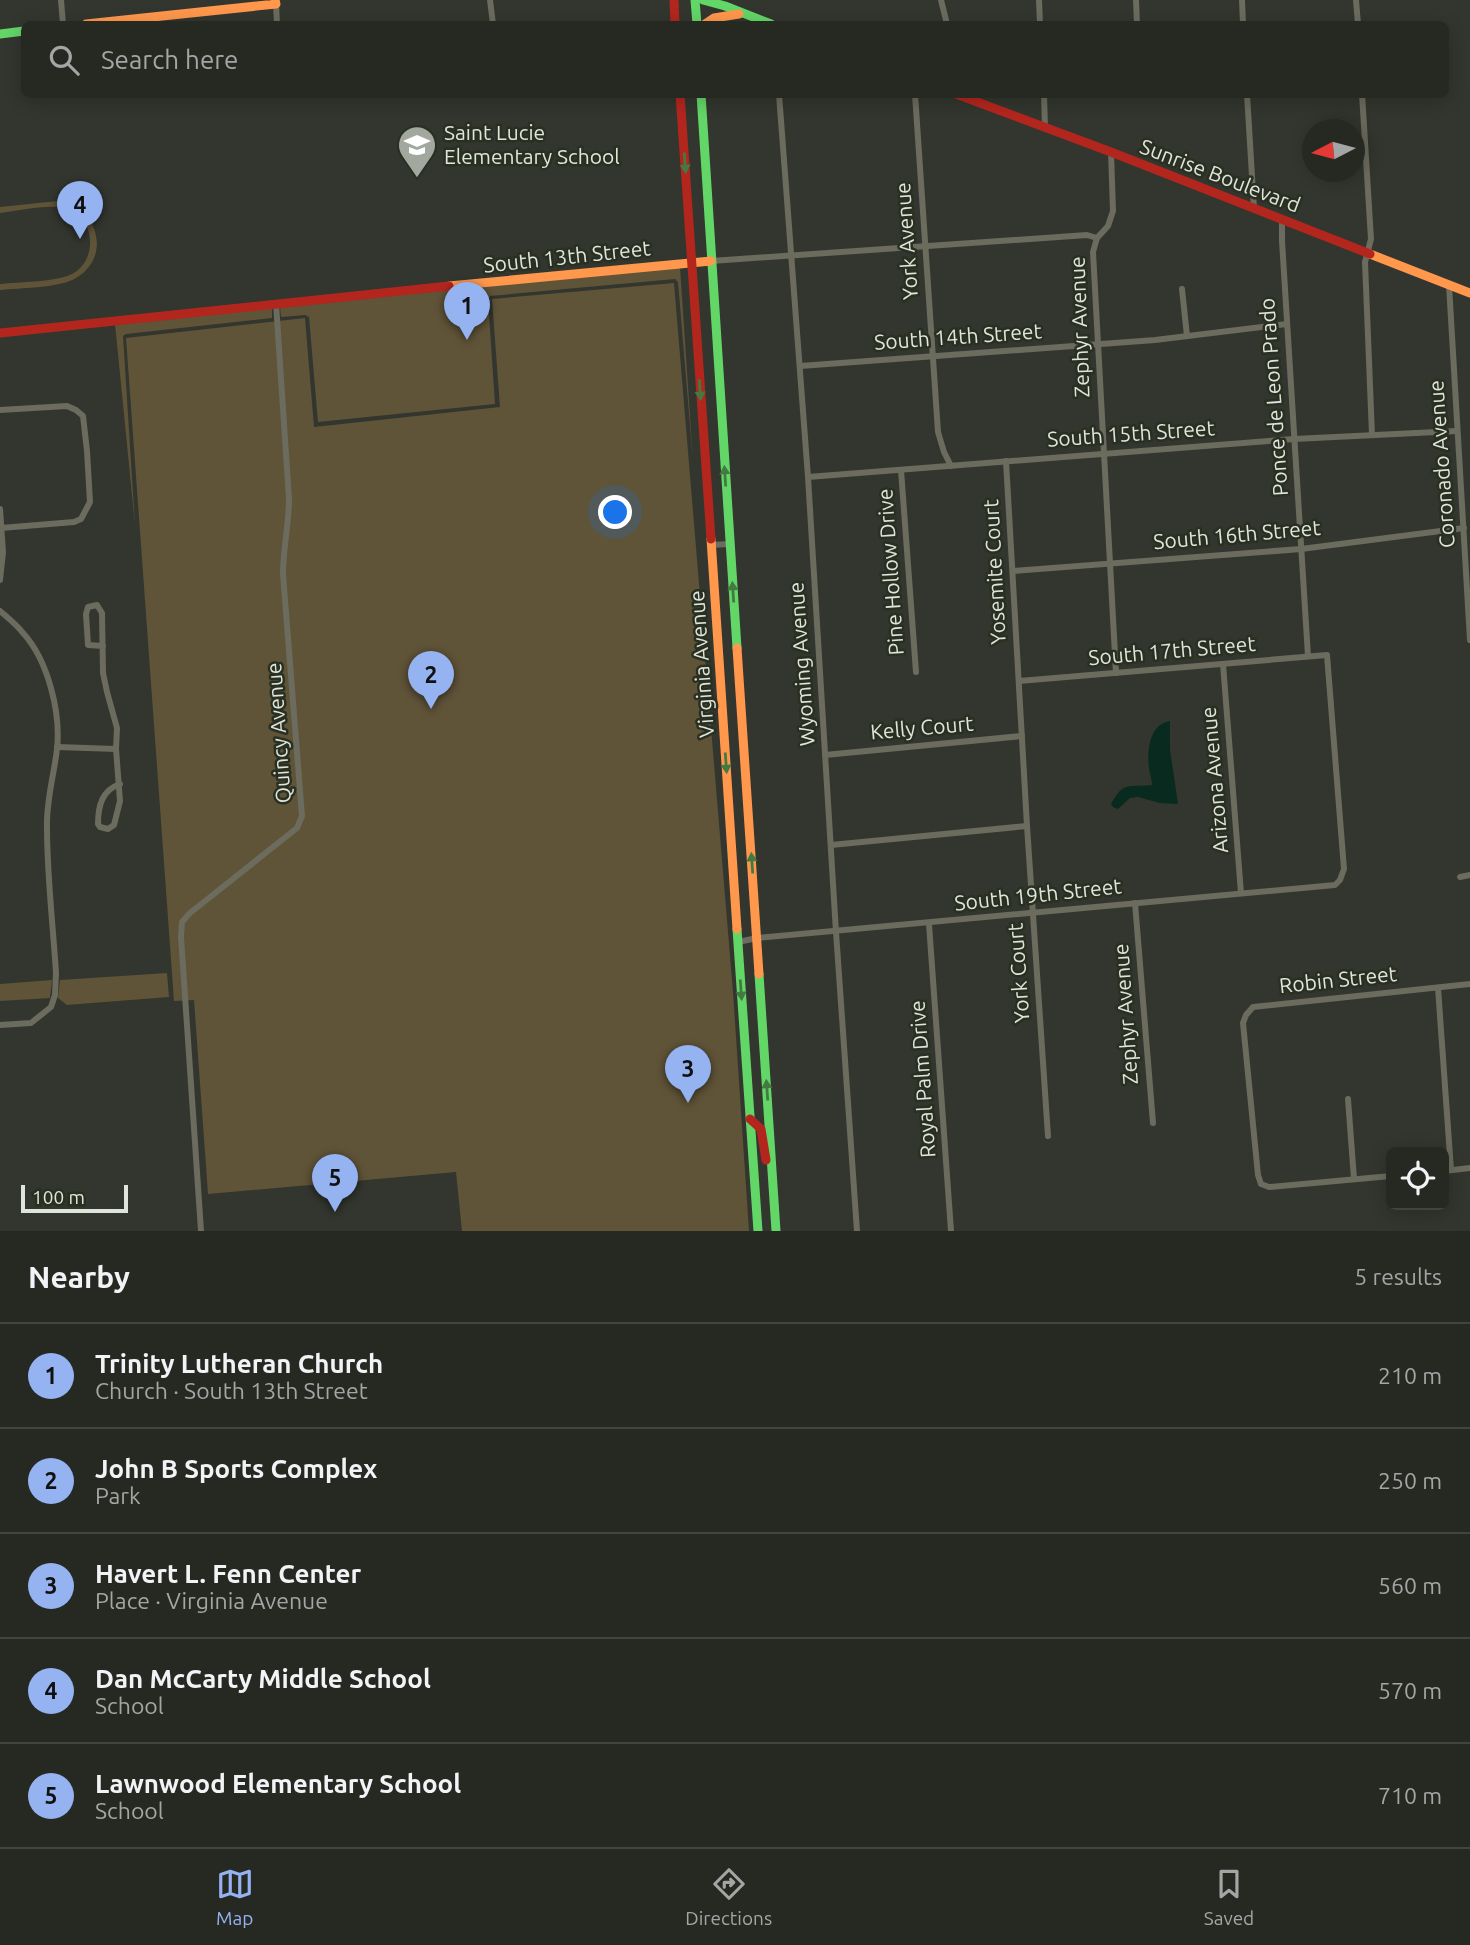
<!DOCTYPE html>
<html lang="en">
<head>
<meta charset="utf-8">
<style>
  :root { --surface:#262822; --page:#32342f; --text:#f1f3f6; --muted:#a4a6a5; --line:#424440; --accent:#95b2f1 }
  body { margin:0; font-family:Ubuntu,sans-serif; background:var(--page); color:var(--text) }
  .controls { position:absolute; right:21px; bottom:21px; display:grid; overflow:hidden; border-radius:10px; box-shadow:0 4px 18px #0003 }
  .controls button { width:63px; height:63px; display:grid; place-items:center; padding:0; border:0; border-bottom:2px solid var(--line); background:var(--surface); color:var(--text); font:35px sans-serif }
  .compass { position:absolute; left:1302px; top:119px; width:63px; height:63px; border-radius:50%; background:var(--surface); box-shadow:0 4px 18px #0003; rotate:264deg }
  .scale { position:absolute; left:21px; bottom:18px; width:107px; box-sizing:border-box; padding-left:7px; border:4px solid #e0e5dc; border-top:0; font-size:19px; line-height:24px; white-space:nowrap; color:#e0e5dc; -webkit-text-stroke:5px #292f21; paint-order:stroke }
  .you { position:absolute; left:616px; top:513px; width:24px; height:24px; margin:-18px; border:5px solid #fff; border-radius:50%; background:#1a73e8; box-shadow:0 0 0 10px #1a73e833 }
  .badge { display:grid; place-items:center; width:46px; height:46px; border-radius:50%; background:var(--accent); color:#111; font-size:23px; font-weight:700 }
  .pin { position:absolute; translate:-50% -58px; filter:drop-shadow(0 2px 4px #0008) }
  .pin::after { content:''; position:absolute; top:37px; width:24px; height:21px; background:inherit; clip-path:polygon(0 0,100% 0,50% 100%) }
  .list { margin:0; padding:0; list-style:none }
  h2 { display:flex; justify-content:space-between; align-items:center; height:91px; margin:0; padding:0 28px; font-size:30px }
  h2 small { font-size:23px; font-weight:400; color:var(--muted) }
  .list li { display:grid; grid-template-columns:46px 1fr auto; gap:21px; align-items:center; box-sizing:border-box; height:105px; padding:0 28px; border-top:2px solid var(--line) }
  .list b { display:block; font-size:26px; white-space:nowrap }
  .list p { margin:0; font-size:23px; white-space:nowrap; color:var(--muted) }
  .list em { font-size:23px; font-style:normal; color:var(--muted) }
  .icon { flex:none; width:38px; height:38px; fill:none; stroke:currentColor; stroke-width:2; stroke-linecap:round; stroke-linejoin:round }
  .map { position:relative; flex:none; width:1470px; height:1231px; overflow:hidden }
  .search { position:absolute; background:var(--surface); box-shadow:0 4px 18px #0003; left:21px; right:21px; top:21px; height:77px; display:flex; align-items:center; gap:18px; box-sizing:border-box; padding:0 24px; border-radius:10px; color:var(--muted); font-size:26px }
  .sheet { height:616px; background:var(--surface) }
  nav { display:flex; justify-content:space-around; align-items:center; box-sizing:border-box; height:98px; border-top:2px solid var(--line); background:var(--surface); font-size:19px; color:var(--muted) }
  nav a { display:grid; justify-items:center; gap:4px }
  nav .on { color:var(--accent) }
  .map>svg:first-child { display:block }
  .green { fill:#5f5338 }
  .water { fill:#082a1f }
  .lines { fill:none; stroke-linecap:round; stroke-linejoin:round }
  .street { stroke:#6b6b5e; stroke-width:6 }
  .fast { stroke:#63d668; stroke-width:9 }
  .slow { stroke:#ff974d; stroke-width:9 }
  .jam { stroke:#b3261e; stroke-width:9 }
  .oneway { fill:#437a41 }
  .labels { text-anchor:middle; stroke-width:5; stroke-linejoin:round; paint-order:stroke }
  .poi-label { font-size:21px; fill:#e0e5dc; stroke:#292f21; text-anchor:start }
  .street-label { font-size:21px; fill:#e0e5dc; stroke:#292f21 }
</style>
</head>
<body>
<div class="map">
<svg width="1470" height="1231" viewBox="0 0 1470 1231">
  <rect width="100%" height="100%" fill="#32362e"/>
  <!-- green -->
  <g class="green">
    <path d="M58,201c39,5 55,55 18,77 -16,10 -56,10 -76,12v-6c19,-2 53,-2 70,-9 29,-13 26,-59 -5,-67 -18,-4 -47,3 -65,5v-6z"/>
    <path d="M680,267l13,194 -15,-179 -3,-3 -185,17 -2,4 7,104 -177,18 -9,-105 -4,-2 -24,2 -1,-10z"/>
    <path d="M674,283l59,709 16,239h-287l-6,-59 -248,22 -14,-194 -20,1 -48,-663 179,-20 9,109 186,-20 -8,-108z"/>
    <path d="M272,307v11l-146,16 -3,2 12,189 -20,-201z"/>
    <path d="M167,973l2,24 -102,8 -9,-7 2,-18z"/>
    <path d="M52,980l-2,18 -50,3v-17z"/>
  </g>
  <!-- water -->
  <path class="water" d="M1170,721v29l8,54 -18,-1 -22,-6 -8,1 -12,11 -5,-2 -2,-3c13,-24 18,-16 41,-19 0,-6 -2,-10 -3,-17 -2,-17 0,-44 21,-47z"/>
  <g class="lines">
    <!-- street -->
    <g class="street">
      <path d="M61,0l2,24"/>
      <path d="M490,0l3,24"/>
      <path d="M941,0l6,24"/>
      <path d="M1039,0l1,24"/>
      <path d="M1136,0l1,24"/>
      <path d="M1242,0l1,24"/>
      <path d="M1356,0l2,24"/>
      <path d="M276,4l1,20"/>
      <path d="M779,94l29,383 28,455 21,299"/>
      <path d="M915,94l23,338 6,20 7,14"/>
      <path d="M1044,94l1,34"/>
      <path d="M1247,94l7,115"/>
      <path d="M1362,94l9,145 -6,23 7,173"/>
      <path d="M1111,152l2,59 -5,15 -11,12 -4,14 23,421"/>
      <path d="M1282,219v22l26,415"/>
      <path d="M711,261l376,-26 10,3"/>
      <path d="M1449,285l21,355"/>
      <path d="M1182,289l5,47"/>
      <path d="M800,366l355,-26 132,-16"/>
      <path d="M0,410l67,-4 9,4 7,6 4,35 3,51 -9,17 -7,3 -73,6"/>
      <path d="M1006,461l21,365 21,310"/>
      <path d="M901,470l15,202"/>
      <path d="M808,477l486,-38 163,-8"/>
      <path d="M0,509l3,43 -3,28"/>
      <path d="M711,545l19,-1"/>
      <path d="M1013,571l288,-22 163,-21"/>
      <path d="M0,611c8,7 17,14 23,22 25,27 38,80 34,116 -3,26 -11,52 -10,79 0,48 6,97 9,145l-1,22 -4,12 -20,16 -31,2"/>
      <path d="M103,646l-15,-1 -2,-31 2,-7 9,-2 5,8 1,60 4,19 10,36 -1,21 4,52 -6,24 -6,4 -8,-2 -2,-3c0,-18 4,-34 22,-40"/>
      <path d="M1223,664l18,229"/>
      <path d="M57,747l59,2"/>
      <path d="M825,755l197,-19"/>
      <path d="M831,845l196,-19"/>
      <path d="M1460,877l10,-2"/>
      <path d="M1135,903l18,220"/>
      <path d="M929,924l22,307"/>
      <path d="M738,942l19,-4 578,-53 5,-5 4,-11 -17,-214 -308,26"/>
      <path d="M1438,988l13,182"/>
      <path d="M1348,1099l6,80"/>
      <path d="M1444,1171l26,-3"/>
      <path d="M1391,1176l-122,11 -8,-3 -3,-9 -15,-152 3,-8 7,-8 217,-23"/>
      <path d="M201,1231l-20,-294 1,-15 8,-9 107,-85 5,-12 -19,-242c0,-26 6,-50 6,-75l-13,-196"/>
    </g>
    <!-- fast -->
    <g class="fast">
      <path d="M695,0l2,24"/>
      <path d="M703,0l22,6 46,18"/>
      <path d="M0,34l24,-3"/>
      <path d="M701,94l36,554"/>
      <path d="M737,929l21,302"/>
      <path d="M759,974l17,257"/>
    </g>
    <!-- slow -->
    <g class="slow">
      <path d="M86,24l190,-20 -1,-4"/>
      <path d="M705,24l9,-6 25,-4"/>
      <path d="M1370,254l100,39"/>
      <path d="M449,286l262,-25"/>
      <path d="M711,539l26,390"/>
      <path d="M737,648l22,326"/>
    </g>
    <!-- jam -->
    <g class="jam">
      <path d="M674,0l1,24"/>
      <path d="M680,94l31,445"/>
      <path d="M956,94l155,58 259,102"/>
      <path d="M0,333l449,-47"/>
      <path d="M750,1119l11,10 5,31"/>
    </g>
  </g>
  <!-- one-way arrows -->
  <defs><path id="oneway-solid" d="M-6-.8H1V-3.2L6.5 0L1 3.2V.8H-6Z" transform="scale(1.75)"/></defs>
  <g class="oneway">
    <use href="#oneway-solid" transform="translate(685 163) rotate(86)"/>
    <use href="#oneway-solid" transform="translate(700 390) rotate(86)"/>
    <use href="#oneway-solid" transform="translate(725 476) rotate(-94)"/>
    <use href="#oneway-solid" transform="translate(733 592) rotate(-94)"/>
    <use href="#oneway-solid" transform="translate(726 763) rotate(86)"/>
    <use href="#oneway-solid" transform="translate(752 863) rotate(-94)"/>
    <use href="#oneway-solid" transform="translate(741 990) rotate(86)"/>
    <use href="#oneway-solid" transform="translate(767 1090) rotate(-94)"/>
  </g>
  <!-- icons -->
  <defs>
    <symbol id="school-pin" viewBox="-11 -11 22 30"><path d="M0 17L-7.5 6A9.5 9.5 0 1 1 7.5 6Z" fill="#a3a89f" stroke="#292f21"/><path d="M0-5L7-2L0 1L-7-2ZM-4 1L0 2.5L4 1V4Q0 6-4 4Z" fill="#fff"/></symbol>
  </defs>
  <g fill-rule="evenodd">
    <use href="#school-pin" x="395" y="123" width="44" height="60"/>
  </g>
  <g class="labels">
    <!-- poi labels -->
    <g class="poi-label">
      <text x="444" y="140">Saint Lucie<tspan x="444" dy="24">Elementary School</tspan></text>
    </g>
    <!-- street labels -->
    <g class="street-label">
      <text transform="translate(1220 176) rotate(21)" y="7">Sunrise Boulevard</text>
      <text transform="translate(907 241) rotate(-94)" y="7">York Avenue</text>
      <text transform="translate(567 257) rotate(-6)" y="7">South 13th Street</text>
      <text transform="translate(1080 327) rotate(-92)" y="7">Zephyr Avenue</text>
      <text transform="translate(958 337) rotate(-4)" y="7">South 14th Street</text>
      <text transform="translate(1274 397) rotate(-94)" y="7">Ponce de Leon Prado</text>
      <text transform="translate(1131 434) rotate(-4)" y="7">South 15th Street</text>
      <text transform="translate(1442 464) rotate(-94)" y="7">Coronado Avenue</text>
      <text transform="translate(1237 535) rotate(-5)" y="7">South 16th Street</text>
      <text transform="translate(891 572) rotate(-94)" y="7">Pine Hollow Drive</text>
      <text transform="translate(995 572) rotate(-93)" y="7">Yosemite Court</text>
      <text transform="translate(1172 651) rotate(-5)" y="7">South 17th Street</text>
      <text transform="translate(702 664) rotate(-94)" y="7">Virginia Avenue</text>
      <text transform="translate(802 664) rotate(-94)" y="7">Wyoming Avenue</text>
      <text transform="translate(922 728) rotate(-5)" y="7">Kelly Court</text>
      <text transform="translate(279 733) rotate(-94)" y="7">Quincy Avenue</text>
      <text transform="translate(1215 780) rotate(-95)" y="7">Arizona Avenue</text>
      <text transform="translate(1038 895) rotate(-6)" y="7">South 19th Street</text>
      <text transform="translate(1019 973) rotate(-94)" y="7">York Court</text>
      <text transform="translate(1338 980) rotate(-6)" y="7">Robin Street</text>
      <text transform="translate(1126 1014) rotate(-94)" y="7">Zephyr Avenue</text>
      <text transform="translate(923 1079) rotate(-94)" y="7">Royal Palm Drive</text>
    </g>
  </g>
</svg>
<div class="controls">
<button><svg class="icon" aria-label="locate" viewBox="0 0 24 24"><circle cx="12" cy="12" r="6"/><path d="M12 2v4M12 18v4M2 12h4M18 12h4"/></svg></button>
</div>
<svg class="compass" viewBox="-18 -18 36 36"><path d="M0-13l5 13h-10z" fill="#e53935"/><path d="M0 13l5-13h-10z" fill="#a4a6a5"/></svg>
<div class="scale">100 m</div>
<div class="you"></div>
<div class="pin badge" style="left:467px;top:340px">1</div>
<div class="pin badge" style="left:431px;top:709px">2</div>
<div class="pin badge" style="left:688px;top:1103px">3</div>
<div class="pin badge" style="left:80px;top:239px">4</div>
<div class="pin badge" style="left:335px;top:1212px">5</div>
<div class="search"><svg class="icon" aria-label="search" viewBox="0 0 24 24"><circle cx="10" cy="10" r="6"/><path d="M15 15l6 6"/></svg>Search here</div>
</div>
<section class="sheet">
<h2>Nearby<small>5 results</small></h2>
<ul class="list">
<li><span class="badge">1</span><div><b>Trinity Lutheran Church</b><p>Church · South 13th Street</p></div><em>210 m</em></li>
<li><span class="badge">2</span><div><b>John B Sports Complex</b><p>Park</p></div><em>250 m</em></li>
<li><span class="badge">3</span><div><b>Havert L. Fenn Center</b><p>Place · Virginia Avenue</p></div><em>560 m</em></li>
<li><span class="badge">4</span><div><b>Dan McCarty Middle School</b><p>School</p></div><em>570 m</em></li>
<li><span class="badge">5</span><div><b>Lawnwood Elementary School</b><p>School</p></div><em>710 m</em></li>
</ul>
</section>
<nav>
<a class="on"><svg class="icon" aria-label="map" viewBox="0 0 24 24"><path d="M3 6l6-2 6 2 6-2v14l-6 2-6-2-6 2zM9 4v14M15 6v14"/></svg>Map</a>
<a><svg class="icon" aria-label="directions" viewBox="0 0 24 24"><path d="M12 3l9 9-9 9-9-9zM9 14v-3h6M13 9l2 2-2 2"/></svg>Directions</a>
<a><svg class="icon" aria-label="saved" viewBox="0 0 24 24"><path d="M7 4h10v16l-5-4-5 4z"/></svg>Saved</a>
</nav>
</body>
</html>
